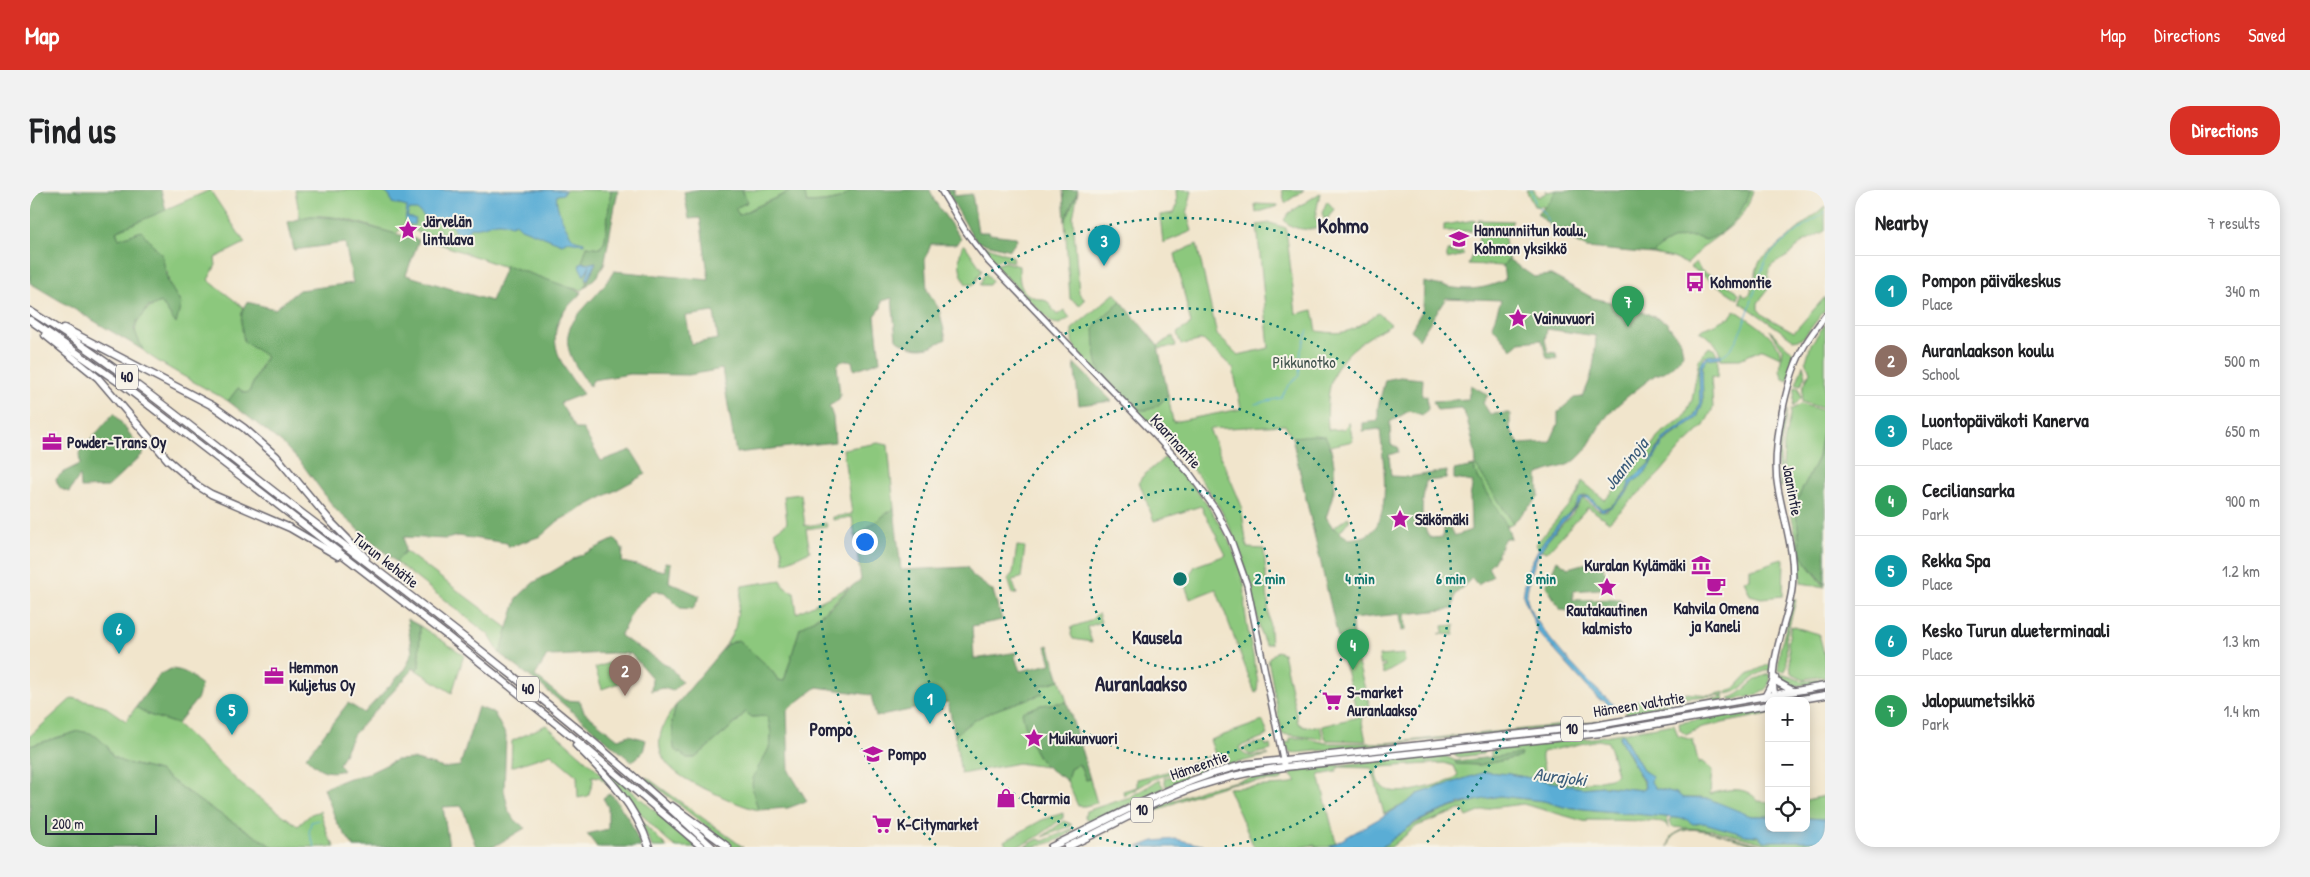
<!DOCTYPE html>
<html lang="en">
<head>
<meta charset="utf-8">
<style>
  :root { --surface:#fff; --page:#f2f2f2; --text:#202124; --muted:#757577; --line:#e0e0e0; --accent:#d93025 }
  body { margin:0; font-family:"Patrick Hand",sans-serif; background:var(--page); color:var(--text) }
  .controls { position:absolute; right:15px; bottom:15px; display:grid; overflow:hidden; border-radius:10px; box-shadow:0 2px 12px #0003 }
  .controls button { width:45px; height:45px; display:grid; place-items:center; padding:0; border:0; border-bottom:1px solid var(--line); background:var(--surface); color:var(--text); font:25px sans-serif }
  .scale { position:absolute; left:15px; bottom:12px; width:112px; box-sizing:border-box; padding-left:5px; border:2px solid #22223b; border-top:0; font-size:14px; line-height:18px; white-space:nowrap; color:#22223b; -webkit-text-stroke:4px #f7f3e8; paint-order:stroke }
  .you { position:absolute; left:834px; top:351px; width:18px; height:18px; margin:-12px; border:4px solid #fff; border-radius:50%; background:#1a73e8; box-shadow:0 0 0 8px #1a73e833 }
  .badge { display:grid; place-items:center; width:32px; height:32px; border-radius:50%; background:var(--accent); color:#fff; font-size:16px; font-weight:700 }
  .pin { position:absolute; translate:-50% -41px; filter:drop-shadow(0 1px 2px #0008) }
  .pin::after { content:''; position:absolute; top:26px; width:18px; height:15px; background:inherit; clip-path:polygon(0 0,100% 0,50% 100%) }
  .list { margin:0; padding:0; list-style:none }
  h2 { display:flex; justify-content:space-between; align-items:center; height:65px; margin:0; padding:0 20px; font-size:21px }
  h2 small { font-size:16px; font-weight:400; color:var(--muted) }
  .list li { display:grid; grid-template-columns:32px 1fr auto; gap:15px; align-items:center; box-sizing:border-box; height:70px; padding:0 20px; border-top:1px solid var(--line) }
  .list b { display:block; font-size:19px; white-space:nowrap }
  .list p { margin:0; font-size:16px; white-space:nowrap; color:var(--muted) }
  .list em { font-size:16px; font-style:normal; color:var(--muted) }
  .icon { flex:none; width:28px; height:28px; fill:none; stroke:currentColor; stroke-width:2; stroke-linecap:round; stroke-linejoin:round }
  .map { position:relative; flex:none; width:1795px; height:657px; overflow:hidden; border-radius:20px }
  header { display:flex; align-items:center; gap:30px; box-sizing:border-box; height:70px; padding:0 25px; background:var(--accent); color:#fff }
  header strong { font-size:24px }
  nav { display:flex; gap:28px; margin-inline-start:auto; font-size:18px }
  .intro { display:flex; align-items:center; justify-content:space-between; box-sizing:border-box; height:120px; padding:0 30px }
  h1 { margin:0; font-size:35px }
  .button { padding:12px 22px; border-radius:20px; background:var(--accent); color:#fff; font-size:18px; font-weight:700 }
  main { display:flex; gap:30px; padding:0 30px }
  aside { flex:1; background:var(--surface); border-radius:20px; box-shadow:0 2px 12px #0003 }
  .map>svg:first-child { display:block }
  .green { fill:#8cc87d; stroke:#57755c; fill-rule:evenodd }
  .forest { fill:#71ac6c; stroke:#4a6754; fill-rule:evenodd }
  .water { fill:#5aadd5; stroke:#3e6888 }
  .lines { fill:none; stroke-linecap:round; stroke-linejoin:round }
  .stream { stroke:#5aadd5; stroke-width:1 }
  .major-casing { stroke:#6a666e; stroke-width:8 }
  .highway-casing { stroke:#6a666e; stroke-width:9 }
  .major { stroke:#fff; stroke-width:5 }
  .highway { stroke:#fff; stroke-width:6 }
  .ring { fill:none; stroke:#0f766e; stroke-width:2.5; stroke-dasharray:2.5 5 }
  .labels { text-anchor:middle; stroke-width:4; stroke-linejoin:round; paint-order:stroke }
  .shield { fill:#f7f3e8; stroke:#62616f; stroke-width:1 }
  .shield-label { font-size:15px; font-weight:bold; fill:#22223b }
  .poi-label { font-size:16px; font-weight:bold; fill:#22223b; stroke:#f7f3e8; text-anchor:start }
  .park-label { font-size:16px; fill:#42544f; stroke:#f7f3e8 }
  .street-label { font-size:16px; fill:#22223b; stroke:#f7f3e8 }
  .water-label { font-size:18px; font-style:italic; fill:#385a79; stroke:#f7f3e8 }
  .neighbourhood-label { font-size:18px; font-weight:bold; fill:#22223b; stroke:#f7f3e8 }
  .district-label { font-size:21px; font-weight:bold; fill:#22223b; stroke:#f7f3e8 }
  .centre { fill:#0f766e; stroke:#f7f3e8; stroke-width:2.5 }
  .ring-label { font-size:15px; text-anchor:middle; font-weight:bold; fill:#0f766e; stroke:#f7f3e8; stroke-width:4; stroke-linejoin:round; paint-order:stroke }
</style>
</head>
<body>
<header>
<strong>Map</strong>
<nav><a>Map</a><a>Directions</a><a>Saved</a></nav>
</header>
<div class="intro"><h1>Find us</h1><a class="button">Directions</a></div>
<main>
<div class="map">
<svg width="1795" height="657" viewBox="0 0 1795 657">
  <rect width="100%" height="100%" fill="#f7f3e8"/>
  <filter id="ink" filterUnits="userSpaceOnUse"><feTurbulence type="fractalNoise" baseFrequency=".02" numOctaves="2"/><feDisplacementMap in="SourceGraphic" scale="10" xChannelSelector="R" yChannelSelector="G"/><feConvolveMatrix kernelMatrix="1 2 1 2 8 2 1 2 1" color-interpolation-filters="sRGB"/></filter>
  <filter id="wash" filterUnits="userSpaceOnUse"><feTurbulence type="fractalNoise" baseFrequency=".0096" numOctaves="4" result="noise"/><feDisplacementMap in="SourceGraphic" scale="20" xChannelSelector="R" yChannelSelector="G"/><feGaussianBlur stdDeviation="1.12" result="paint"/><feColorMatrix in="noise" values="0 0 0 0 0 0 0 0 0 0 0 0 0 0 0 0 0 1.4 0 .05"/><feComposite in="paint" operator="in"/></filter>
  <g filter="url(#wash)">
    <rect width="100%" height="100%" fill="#f1e5cc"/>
    <!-- green -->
    <g class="green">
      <path d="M180,0l35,53 -30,15 1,7 -8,15 35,27 -2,17 25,31 -17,37 -4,1 -7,-5 -10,13c-15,-9 -79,-42 -86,-52 -15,-23 -2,-38 19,-47l15,21 4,-23c-9,-8 -12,-18 -13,-29l-49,-32 -2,-8z"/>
      <path d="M265,0h316l-6,50 -5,8 -13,-2 -2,26 6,-7 -6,23 -3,2 -26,-5 -122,-43 1,-6 -9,-2 -2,2 -19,-12 -9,10c-30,-8 -65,-24 -96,-16z"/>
      <path d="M712,0h51l-55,25 -3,-7 13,-6z"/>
      <path d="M774,0h47c-9,13 -30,12 -45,13z"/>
      <path d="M1146,0h16l-5,24 5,17 -29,12 -3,-28 14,-2 3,-7z"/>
      <path d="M1252,0h22l-19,13z"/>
      <path d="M1496,0h8l4,7 8,-4 -1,-3 3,2 9,-2 -11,17 -12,-1z"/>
      <path d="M1696,0h27c-8,32 -26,38 -50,57 -5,5 -10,12 -16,17l-14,-6 -20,-4c13,-15 34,-22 53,-14z"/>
      <path d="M1048,2l-5,26 6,75 6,7 -5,5 -10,-6 -5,-78z"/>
      <path d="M1290,3l-5,25 5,6 10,-1 1,2c-14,5 -37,8 -47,-5l5,-7z"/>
      <path d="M1297,11l7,8 -6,9 -4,1 -2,-6z"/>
      <path d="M1225,14l23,1v1l-22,7z"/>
      <path d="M1795,16v25l-24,12 -10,11 -19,11 -3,5 -1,19 -10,14v6l5,6 31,17 31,-35v13l-22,28 -9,2 -54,-38 2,-10 3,5 5,-3 9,-32z"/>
      <path d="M1445,30l-1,11h-30v-6z"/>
      <path d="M1448,30l35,1 -9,13 4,25 -5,7 -35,-2 5,-11h6z"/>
      <path d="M1240,33l16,5 10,86 17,-4 4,21c31,5 36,-1 61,-18l13,11c-51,29 -67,45 -63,106l16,-1 5,-7 4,19 -23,5 4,45 -8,26 7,11 15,-11 2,2 -11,14 -24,5 -23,-101 -7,-12 -76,4 32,75 6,44 17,1 7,95h-6l-4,-10c-10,-44 -20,-90 -43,-129 -33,-55 -94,-105 -139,-151l-7,-12v-13l43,-36 6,8 -19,17 61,83 5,-6 5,27 68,-13 -8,-41 -30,-28 -22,5 -4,-12 14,-9 -16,-70 22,-10 20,91 21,20 31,-7 -12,-123z"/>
      <path d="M933,55h2l17,25 -8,15 -8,-1c-7,-10 -9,-28 -3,-39z"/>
      <path d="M955,56l27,10 1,6 -11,-3 -10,4 -9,-15z"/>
      <path d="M1417,61h4v2h9l2,-2 2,4 -17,4z"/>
      <path d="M975,72l14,4c0,26 4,29 28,35l10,14 7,-5 6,8 -10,6 -8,-1 -58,-58z"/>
      <path d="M1666,72l4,8 36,20 3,4 -1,5 -48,-32z"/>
      <path d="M955,82l7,9 -3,4h-9z"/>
      <path d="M1705,120c14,10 47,28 45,47l-17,-8 -23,10h-19c-2,-14 -9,-21 -22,-28l31,-14z"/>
      <path d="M1795,134v85l-23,-7 1,-15 7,-15 -4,-11 5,-17z"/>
      <path d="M1739,140l24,22 1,6 -6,23 -5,-2 -3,-8 2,-23z"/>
      <path d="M1143,146l3,10 -18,3v-3z"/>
      <path d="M1679,157l6,3 2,5 -13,2 -5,13 1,34 -6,13 -34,26 -10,20 -17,16 -7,12 -15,15 -9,3 -14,-13h-5l-44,53 -3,-5 42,-50 4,-13 23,19 44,-49 10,-16 25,-18 8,-17 7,-41z"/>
      <path d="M1688,167l-1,21 -6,-2 2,32 -9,18 -24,23 -20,24 -51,49 -21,-15 -41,45 -6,-2 1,-4 30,-32 11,-16 15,12 8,1 20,-17 7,-12 19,-19 9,-19 36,-26 6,-16 -1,-35 5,-9z"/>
      <path d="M1773,175l3,11 -5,9 -5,-1z"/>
      <path d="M1765,197l4,1 2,10 -8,9z"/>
      <path d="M1771,214l24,7 -7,46 -23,47 7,53 23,30 -24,-4 -4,-42 -14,-69 1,-28 7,-34z"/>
      <path d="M1757,220l-7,42 2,35h-2l-3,-31 4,-26z"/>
      <path d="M848,253l10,2 6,63 -39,29 -3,-20 -19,3v-3l19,-3 -9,-65z"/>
      <path d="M1134,268h6c32,38 63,76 74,126 2,10 0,18 1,27 3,24 9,47 13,71l-1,10 -2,1 -39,-104 -26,10 -6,-16 11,-17 31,-11 -25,-49 -47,15 -15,-39 3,-5z"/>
      <path d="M1444,276h3l36,57 -6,3 -32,-54z"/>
      <path d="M771,304l4,32 21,-3 1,3 -21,3 4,22 -26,12 -2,-13 -8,-18 13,-9 -3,-27z"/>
      <path d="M987,356l8,1 -4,31 -9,2 5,14h-4l-5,-15 5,-6z"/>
      <path d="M375,361l104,78 -9,25 -11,-19 -93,-73z"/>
      <path d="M1754,369l-1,37 -22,2 -11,-3 -6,-15 6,-1v-11c8,2 23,-8 34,-9z"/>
      <path d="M751,390l4,8 9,4 3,21 52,-26c-15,17 -30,30 -49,41l-16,53 -6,-1c-9,-16 -26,-26 -40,-40l-12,5 9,-17 7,-42z"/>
      <path d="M1764,409l2,1 -10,37 1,30 -2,4h-7l2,-22z"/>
      <path d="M1068,423l3,9 -14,5 5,15 -19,-3 -2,-4 1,-8 18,-6z"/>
      <path d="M1425,435l-1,10 -15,-1 5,-2 -1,-6z"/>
      <path d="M390,436l44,29 -12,38 -36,-23 3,-3z"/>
      <path d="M1761,436l28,8 6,23v19l-21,3 -13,-6 -3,-31z"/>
      <path d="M1322,452l20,72 -11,3 5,24 -40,-1 -4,-14 36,-9 -18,-71z"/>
      <path d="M1247,461l6,2 15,70 6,4 16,-1 3,13 -41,-5 -14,-75z"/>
      <path d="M1374,464l1,8 -21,12 -2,-6 3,-2 -1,-2 -3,2 -2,-10z"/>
      <path d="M598,466l7,21 -33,12 -7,-21z"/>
      <path d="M1740,474l1,6c-20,2 -25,22 -44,24v-3l6,-1 15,-16z"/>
      <path d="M1748,483l25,8 21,-2v3l-35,5 -9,-4z"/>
      <path d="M1741,484c-1,23 -21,22 -39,26l-3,-2c17,-4 20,-20 42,-24z"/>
      <path d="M1030,490l7,22 -26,3 -14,27 8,20 11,15 -28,-4 -57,11 -6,-38c21,-24 57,-31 87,-42l-3,-8z"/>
      <path d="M1795,498v4l-34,6 -10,-1z"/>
      <path d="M1642,502l40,3 12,-3v3l-53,4 -27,11 -18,4v-11z"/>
      <path d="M1694,507v4l-140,24 -289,28 -6,-2 -4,-8 5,-1v-4h15l21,5h61l197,-20 53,-9 31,-12h4l2,6 4,-6h20z"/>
      <path d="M42,508l31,7 23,16 10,-14 13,8 28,9 65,61 56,41 13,-12 9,-3 8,25 7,11h-62l-72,-45 -42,-31 -36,-9 -11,-6 -5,-10 -28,-15 -49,15v-10z"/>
      <path d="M646,515l-4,17 15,36h8l43,-37 7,-10 7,6 15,-1c11,33 -3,35 -13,63 -4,9 2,22 4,31 -16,-4 -31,-11 -46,-18 -44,-19 -72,-40 -36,-87z"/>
      <path d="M1695,516l-3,4 -121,21 -247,26 227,-27z"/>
      <path d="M1739,518v6l-67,13 -16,8 -6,-5 -1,-7z"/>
      <path d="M1233,531l5,14 -29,12c6,15 19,7 30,8l-74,18v-4l18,-5 1,-2 -28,5v-1l29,-12 -5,-14z"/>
      <path d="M1644,534l4,12 15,4 6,25 2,-4 11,9 -2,24c17,-5 36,-9 48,7l11,1v14h-18l-49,-18h-19l-7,-5 -21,-5 -5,-6 2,-5 -8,-6 -21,-36 -4,2 2,4 24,45 -3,4 -39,-4 -21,2 -73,-14 -24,-2 -67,22 -15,11 -19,9 -12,-46 -33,-1 -3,5 -17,3 17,68 -7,4h-14v-2l-15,2h-46l-26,-59 57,-3 12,-4 -6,-5 1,-6 149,-16 15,7v3l24,1 40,-8v-3l-29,4v-8l7,-2 94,-10zM1568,550l10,2 9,32c-5,5 -10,4 -17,6 -19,4 -51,8 -57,-16 -1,-5 -2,-7 0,-12zM1414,573l10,3 4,9 -5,5c-20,5 -77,28 -77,-9l4,-4z"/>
      <path d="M516,535l65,57 -3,2 -9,-7 -7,-1 1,6 -5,14 -10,2 -1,-22 -26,-22 -40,13 1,-26z"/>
      <path d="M1235,552l1,4 4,-1 1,5 -21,5 -8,-6 11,-5z"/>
      <path d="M1455,559l-1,5 -25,3 -8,-4z"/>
      <path d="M562,567l105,90c-6,0 -14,0 -20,0 -14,-3 -70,-75 -85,-90z"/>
      <path d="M1049,574l7,16 4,-1 7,24 -12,3h-7l-11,-25 3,-12z"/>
      <path d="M1153,578l-3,3 -27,8 -29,17 -1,-5 14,-4v-8z"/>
      <path d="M1248,582l4,2v6l-3,1 -46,2 -45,14 -45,20 -4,-3 64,-25z"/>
      <path d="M1155,583l1,5 -20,9 -2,-9z"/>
      <path d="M616,587l97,70h-10l-88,-69z"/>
      <path d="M1129,590l5,8 -69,32h-6l-4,-3 1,-6 44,-14z"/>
      <path d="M1470,606l44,5 20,6 103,10 2,12 -4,-6 -11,-2 -67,-1v2l-64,-18 -34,4 -22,9 -4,-7h-3l-43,16 -26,21h-9c36,-30 72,-43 118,-51z"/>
      <path d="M1795,606v23l-19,-1v-18z"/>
      <path d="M1033,623v5c-16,11 -34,29 -55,29l-4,-6 38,-21z"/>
      <path d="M1642,627l14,2 10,5 8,-1 18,4 24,8 79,6v5h-50l-61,-16 -42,-3 -2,-6z"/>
      <path d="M610,630l27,27h-15z"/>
      <path d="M1034,631l7,3v2l-29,11z"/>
      <path d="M1044,638c-9,13 -35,19 -50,19l14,-8 5,2z"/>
      <path d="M1654,639c30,0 58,12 87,18 -29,0 -74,-32 -99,-10l-4,10 3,-11z"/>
    </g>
    <!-- forest -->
    <g class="forest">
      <path d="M0,0h131l5,20 -50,21 3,8 22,-8 21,24 6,27 13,22 -5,20 -15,-22 -14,6 -5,9 -5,4 -3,8 9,21 -113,-67z"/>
      <path d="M581,0h7l-14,75 -6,10 -13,13 11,-26 -9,2 -5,-2 5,-16 13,2 5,-8z"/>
      <path d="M665,0h47l6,12 -13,6 4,7 54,-25h11l3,13c14,-1 35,0 44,-13h79l4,10 27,39 -5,5h-25l-6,16 2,30 12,19 7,30c-20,11 -29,13 -50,0l-4,-41 -10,3 -1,7 -6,8 5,45 -26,9 -2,-9 -4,-1 -8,2 -3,4 3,30 -1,4 -10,6 4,11 2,25 -99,11 -14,-84 -33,6 -59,-1 -37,6 -3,6c-50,-62 -5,-67 24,-115l95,9 -9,-62 -11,1 -5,-27zM684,122l4,27 -27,5 -5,-28z"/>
      <path d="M916,0h8v6l18,-2 6,38h11l1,2 26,3 1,3 -7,10 -32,-8 -6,-7z"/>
      <path d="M1033,0h15l-13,31z"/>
      <path d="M1527,0h193c-8,24 -20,41 -44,50 -19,-8 -40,-1 -53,14l-66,-6 -29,-14 -21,-21 9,-7z"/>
      <path d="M280,26l27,2 82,22 -13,35 85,26 15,-36 76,27c-7,8 -16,15 -21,24 -16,29 5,56 22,78l-23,9 16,26h7l18,32 30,-11 15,24 -88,47 -17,15 -32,11 -2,-4 -49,-7 -12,3 -42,-2 1,14 -9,11 -60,-52 -34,-46 -19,-20 -55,-43 10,-13 7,5 4,-1 17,-36 -22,-14c-2,-13 -6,-29 3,-40l28,7 24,-19 54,-7 -8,-40 -51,7 -6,-28z"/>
      <path d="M1478,69l26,18 17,-2 42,23 39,9 34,15 15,20 2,12c-8,11 -15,18 -28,21 -16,13 -34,25 -47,40 -13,14 -17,32 -31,44 -11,10 -26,8 -39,16l1,22 -26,26 -37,-57 -1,-15 -8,-32 -6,-11 -24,2 -4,-9 35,-2 3,-14 17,10 -5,8 7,11 20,-1v16l9,15 31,-2 8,-18v-12l16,-14 8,-1c11,-19 13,-38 14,-61l-49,-7 -2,11 3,12 8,1 1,6 -10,-1 -5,-18 -22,2 -8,7 -20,-23 9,-26 -55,-2 -27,41 -8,-9 12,-21 1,-27c32,7 50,12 81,-2l-2,-14z"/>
      <path d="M1091,111l37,45 10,49c-6,8 -15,16 -26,15 -11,-1 -37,-29 -42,-39 -6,-13 -5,-29 -6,-43l8,-10z"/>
      <path d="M1044,173l38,38 -33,4z"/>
      <path d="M1370,187l23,2 -1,17h5l1,13 -5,6 -14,-4 -19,11 1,23 7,2v5l-9,3 2,21 17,1 39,-6 -1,8 -20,2c-3,20 -9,40 5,57l12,-1 2,-15h2l7,14 17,-6 -1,-33 3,-15 -19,-3v-9l20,-4 1,6 32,54 4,12h-6c-9,14 -3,16 -17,29l5,9 -15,9 -6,-7 -17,17 -2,14 -48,5 1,16 -4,1 -2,-17 -48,5 1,17 -15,2 -46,-201 22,-2 11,1c14,24 11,56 1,81l7,11 16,11c5,-1 11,-1 16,-3 30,-12 17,-82 15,-107l-17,2v-8l15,-2v-14l7,-27z"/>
      <path d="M84,223l30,40 -36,34 -27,1 -1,-13 -11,17c-8,-2 -11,-5 -13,-13l6,-6 18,-9 -1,-11z"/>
      <path d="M1795,227v168l-23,-28 -7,-53 23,-47z"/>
      <path d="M864,318l7,62 66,-3 6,9 20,15 9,29 -30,6 2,33 44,-7 -3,5 5,14 31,-7 -5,-18 3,-1 11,35 -21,6 4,8c-30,11 -67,18 -88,42l-7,-34 -72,15 -5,-22 -54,-8 -30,23 2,61 18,30 -19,7 -30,2c-2,-9 -8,-22 -5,-31 11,-28 25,-30 14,-63l-15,1 -7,-5 -7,9 -43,37h-8l-13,-9 -2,-27 4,-17 50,-60 12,-5c14,13 31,24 40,40l6,1 16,-53c12,-7 23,-14 33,-23 10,-10 16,-18 28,-25l-6,-43z"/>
      <path d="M585,349l8,10 -1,13 43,9v-9l6,1 -2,19 31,14 -7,13 -13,-1 -16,-16 -11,-1 -18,16 -15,29 50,31 12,15 -9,9 -10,-3 -12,3 1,-13 -21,-24c-28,-3 -56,2 -84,2l-12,20 30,24 15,1 4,11 34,27 11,-4 17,5 -3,12 -11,10 -95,-80 -37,-28 17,-56 16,-15 42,-25z"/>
      <path d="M1570,369l12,29 -39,3v9l47,-1 7,19 -12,-8 -30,3 -24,-3 -15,-24 11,-26 11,8z"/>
      <path d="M377,429l13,7 -1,41 -3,3 -4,-2 -1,4 -58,63 -14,29 4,6c-17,5 -25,-1 -37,-13l42,-54 16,10 42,-45 6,-16z"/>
      <path d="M141,479c14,1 21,6 30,17l-3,12 -21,26 -28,-9 -13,-8 24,-33z"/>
      <path d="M1037,512l23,77 -4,1 -7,-16 -9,5 -3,12c-7,-6 -14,-9 -20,-14 -15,-13 -21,-36 -25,-55l19,-7z"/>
      <path d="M448,517l16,6 12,23 -2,54 5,22 5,7 11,9 -32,19h-17l-14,-41 -19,1 6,40h-95l-17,-24 -13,-35 25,-10 16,-3 31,-15 17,-1 31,9 16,-2z"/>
      <path d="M49,541l11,2 7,4 10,9 5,10 11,6 36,9 42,31 72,45h-243v-101z"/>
      <path d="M1491,564l-1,3 -40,8 -24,-1 -1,-3z"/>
      <path d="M579,604l4,2 17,25 11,26h-44l-10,-13 21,-5v-22l-5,-9z"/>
    </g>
    <!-- water -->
    <g class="water">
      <path d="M351,0h184l-2,4 -6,1c-3,10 9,35 16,43 2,3 8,3 11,4v2l-16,-3 -6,3 -41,-16 -5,-5 -5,2c-18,-9 -24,5 -41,2l-3,6 -9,1 -4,-3 -2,-8 -23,-2 -12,-11h-8l-2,7 9,2 -2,6 -9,-2 2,-16 -15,-4 -2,-7z"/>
      <path d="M552,72l5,2 9,-2 -8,17h-2l4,-14 -6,11 -5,-10z"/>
      <path d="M1691,164v3l-14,2 -5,8 1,35 -6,16 -33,23 -12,22 -10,13 -9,6 -7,12 -15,13 -9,4 -16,-13 -4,1c-14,19 -33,36 -44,56 -4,8 -13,37 -11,44 4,26 67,91 89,107l3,4 -4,1 -11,-10 -6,-2 -60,-67 -15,-36 4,-25 13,-25 22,-27 10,-8 8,-13 8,-2 14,13 9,-3 15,-14 4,-11 20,-18 13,-24 31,-22 6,-13 -1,-34 2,-7 7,-7z"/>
      <path d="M1592,544l22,37 8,5 -1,6 4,6 21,5 7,5 26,1 42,17h18v12h37v-10l19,1v22h-61l-6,-5 -12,-1 -42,-12 -11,1 -7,-5 -122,-12 -20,-6 -44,-5 -40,8 -21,8 -23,10 -34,25h-53l74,-42 15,-11 67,-22 24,2 73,14 21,-2 39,4 3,-2 -1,-6 -23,-41 -2,-4z"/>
      <path d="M1145,649l36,8h-73l16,-6z"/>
    </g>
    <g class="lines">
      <!-- stream -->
      <g class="stream">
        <path d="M1501,0l5,15"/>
        <path d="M1508,17l7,7 4,11"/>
        <path d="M1523,38l20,10"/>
        <path d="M1691,166c23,-8 34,-78 47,-99 7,-11 45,-37 57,-45"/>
        <path d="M1225,214l26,-6 7,-12 11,-10 2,-26 7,-19"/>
        <path d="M285,657l-6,-14 2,-11 8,-2"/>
      </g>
    </g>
  </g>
  <g filter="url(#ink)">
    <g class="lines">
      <defs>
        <g id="major">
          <path d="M911,0l25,42 23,30 167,174 34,38 26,36 14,27 17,48 37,179"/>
          <path d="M1747,511c-13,-33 11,-79 15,-112 4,-35 -8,-67 -14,-101 -7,-36 7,-105 24,-138 6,-12 15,-23 23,-34"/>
        </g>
        <g id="highway">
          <path d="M0,121c96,60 183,134 273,203 140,106 281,213 409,333"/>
          <path d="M0,130l94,66 321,248 135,109 122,104"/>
          <path d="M34,138l149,78 31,22 32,28 56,67 34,35"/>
          <path d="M15,145l53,43 70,82 30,26 13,8 79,34 48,28"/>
          <path d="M1747,492l16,9"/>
          <path d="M1735,507l10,-19"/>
          <path d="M1760,511l35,-6"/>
          <path d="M546,555c30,30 60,60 73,102"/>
          <path d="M642,616l56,41"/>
          <path d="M1021,657c65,-30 126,-68 197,-83l345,-38 232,-40"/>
          <path d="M1037,657c33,-15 64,-33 96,-47 39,-18 80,-28 122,-33l316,-34 168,-28"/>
        </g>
      </defs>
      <!-- major casing -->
      <use href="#major" class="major-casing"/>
      <!-- highway casing -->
      <use href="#highway" class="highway-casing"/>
      <!-- major -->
      <use href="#major" class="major"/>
      <!-- highway -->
      <use href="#highway" class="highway"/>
    </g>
  </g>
  <!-- distance rings -->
  <g class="ring">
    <circle cx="1150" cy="389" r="90"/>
    <circle cx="1150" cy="389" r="180"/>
    <path d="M1108 657A271 271 0 1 1 1192 657"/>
    <path d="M906 655A361 361 0 1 1 1394 655"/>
  </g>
  <!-- icons -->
  <defs>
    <symbol id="sight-bare" viewBox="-9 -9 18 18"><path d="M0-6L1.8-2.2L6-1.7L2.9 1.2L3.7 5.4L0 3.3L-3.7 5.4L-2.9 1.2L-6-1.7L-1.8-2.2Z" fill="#b5179e" stroke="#f7f3e8" stroke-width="2.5" paint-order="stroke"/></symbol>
    <symbol id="school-bare" viewBox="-9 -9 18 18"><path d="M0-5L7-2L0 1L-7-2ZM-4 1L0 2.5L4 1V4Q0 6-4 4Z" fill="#b5179e" stroke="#f7f3e8" stroke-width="2.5" paint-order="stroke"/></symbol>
    <symbol id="bus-bare" viewBox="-9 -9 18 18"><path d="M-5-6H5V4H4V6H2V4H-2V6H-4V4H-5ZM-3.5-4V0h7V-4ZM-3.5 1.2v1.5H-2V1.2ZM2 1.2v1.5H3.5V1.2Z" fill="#b5179e" stroke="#f7f3e8" stroke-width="2.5" paint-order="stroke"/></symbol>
    <symbol id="office-bare" viewBox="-9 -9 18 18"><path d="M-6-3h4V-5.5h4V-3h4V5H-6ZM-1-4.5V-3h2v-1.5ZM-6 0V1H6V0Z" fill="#b5179e" stroke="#f7f3e8" stroke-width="2.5" paint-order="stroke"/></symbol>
    <symbol id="museum-bare" viewBox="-9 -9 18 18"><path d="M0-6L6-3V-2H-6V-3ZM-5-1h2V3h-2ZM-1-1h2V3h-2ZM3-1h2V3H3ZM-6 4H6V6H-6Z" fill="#b5179e" stroke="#f7f3e8" stroke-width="2.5" paint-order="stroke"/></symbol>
    <symbol id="cafe-bare" viewBox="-9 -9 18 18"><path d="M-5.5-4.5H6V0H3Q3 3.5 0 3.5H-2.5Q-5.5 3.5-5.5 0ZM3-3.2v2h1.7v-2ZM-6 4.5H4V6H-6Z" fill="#b5179e" stroke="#f7f3e8" stroke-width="2.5" paint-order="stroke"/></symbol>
    <symbol id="supermarket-bare" viewBox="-9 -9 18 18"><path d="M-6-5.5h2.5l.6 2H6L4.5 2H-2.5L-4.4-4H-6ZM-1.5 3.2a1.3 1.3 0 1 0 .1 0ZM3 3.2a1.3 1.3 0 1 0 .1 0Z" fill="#b5179e" stroke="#f7f3e8" stroke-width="2.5" paint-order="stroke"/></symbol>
    <symbol id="shop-bare" viewBox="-9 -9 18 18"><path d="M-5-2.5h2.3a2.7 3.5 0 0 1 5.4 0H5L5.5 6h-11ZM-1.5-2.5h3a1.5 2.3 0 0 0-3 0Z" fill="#b5179e" stroke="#f7f3e8" stroke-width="2.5" paint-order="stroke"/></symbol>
  </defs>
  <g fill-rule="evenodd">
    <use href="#sight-bare" x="364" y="26" width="28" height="28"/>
    <use href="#school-bare" x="1415" y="35" width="28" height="28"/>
    <use href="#bus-bare" x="1651" y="78" width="28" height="28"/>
    <use href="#sight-bare" x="1474" y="114" width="28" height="28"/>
    <use href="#office-bare" x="8" y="238" width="28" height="28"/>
    <use href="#sight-bare" x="1356" y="315" width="28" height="28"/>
    <use href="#museum-bare" x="1657" y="361" width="28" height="28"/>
    <use href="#cafe-bare" x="1672" y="382" width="28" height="28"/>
    <use href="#sight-bare" x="1563" y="383" width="28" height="28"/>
    <use href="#office-bare" x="230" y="472" width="28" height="28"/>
    <use href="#supermarket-bare" x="1288" y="497" width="28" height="28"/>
    <use href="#sight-bare" x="990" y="534" width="28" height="28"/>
    <use href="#school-bare" x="829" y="550" width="28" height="28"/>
    <use href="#shop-bare" x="962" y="594" width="28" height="28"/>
    <use href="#supermarket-bare" x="838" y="620" width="28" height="28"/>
  </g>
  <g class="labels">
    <!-- shield labels -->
    <g class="shield">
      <rect x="86" y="174.5" width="22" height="25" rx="4"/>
      <rect x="487" y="486.5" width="22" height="25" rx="4"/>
      <rect x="1531" y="526.5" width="22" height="25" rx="4"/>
      <rect x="1101" y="607.5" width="22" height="25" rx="4"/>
    </g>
    <g class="shield-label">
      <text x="97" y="192">40</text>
      <text x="498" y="504">40</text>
      <text x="1542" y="544">10</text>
      <text x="1112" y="625">10</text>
    </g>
    <!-- poi labels -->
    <g class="poi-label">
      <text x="393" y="37">Järvelän<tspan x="393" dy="18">lintulava</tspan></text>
      <text x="1444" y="46">Hannunniitun koulu,<tspan x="1444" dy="18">Kohmon yksikkö</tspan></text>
      <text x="1680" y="98">Kohmontie</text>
      <text x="1503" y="134">Vainuvuori</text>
      <text x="37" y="258">Powder-Trans Oy</text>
      <text x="1385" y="335">Säkömäki</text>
      <text x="1656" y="381" text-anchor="end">Kuralan Kylämäki</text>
      <text x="1686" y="424" text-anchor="middle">Kahvila Omena<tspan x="1686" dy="18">ja Kaneli</tspan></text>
      <text x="1577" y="426" text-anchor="middle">Rautakautinen<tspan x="1577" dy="18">kalmisto</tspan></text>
      <text x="259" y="483">Hemmon<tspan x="259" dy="18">Kuljetus Oy</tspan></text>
      <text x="1317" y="508">S-market<tspan x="1317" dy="18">Auranlaakso</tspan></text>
      <text x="1019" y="554">Muikunvuori</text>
      <text x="858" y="570">Pompo</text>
      <text x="991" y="614">Charmia</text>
      <text x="867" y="640">K-Citymarket</text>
    </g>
    <!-- park labels -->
    <g class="park-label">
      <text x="1274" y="178">Pikkunotko</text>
    </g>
    <!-- street labels -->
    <g class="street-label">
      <text transform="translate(1146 251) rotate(48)" y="6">Kaarinantie</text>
      <text transform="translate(1763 300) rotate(80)" y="6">Jaanintie</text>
      <text transform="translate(356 370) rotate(38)" y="6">Turun kehätie</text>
      <text transform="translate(1609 514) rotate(-9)" y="6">Hämeen valtatie</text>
      <text transform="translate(1169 575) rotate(-19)" y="6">Hämeentie</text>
    </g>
    <!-- water labels -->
    <g class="water-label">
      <text transform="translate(1596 274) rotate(-52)" y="6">Jaaninoja</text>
      <text transform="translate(1530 587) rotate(7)" y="6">Aurajoki</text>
    </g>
    <!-- neighbourhood labels -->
    <g class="neighbourhood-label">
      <text x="1127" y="454">Kausela</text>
      <text x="801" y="546">Pompo</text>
    </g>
    <!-- district labels -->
    <g class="district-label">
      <text x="1313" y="43">Kohmo</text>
      <text x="1111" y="501">Auranlaakso</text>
    </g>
  </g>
  <circle cx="1150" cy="389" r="8" class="centre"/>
  <g class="ring-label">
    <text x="1240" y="394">2 min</text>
    <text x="1330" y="394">4 min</text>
    <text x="1421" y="394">6 min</text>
    <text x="1511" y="394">8 min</text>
  </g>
</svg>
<div class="controls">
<button>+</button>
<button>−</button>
<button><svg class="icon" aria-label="locate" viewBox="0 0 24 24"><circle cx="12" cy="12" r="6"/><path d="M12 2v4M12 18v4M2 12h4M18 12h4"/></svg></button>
</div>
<div class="scale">200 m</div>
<div class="you"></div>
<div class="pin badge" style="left:900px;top:534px;background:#0f9aa8">1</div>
<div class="pin badge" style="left:595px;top:506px;background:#8d6e63">2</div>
<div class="pin badge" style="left:1074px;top:76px;background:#0f9aa8">3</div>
<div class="pin badge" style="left:1323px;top:480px;background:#2e9e5b">4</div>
<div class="pin badge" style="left:202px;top:545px;background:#0f9aa8">5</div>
<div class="pin badge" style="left:89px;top:464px;background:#0f9aa8">6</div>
<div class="pin badge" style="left:1598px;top:137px;background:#2e9e5b">7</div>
</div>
<aside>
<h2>Nearby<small>7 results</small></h2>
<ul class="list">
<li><span class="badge" style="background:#0f9aa8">1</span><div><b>Pompon päiväkeskus</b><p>Place</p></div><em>340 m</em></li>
<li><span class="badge" style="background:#8d6e63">2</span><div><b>Auranlaakson koulu</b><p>School</p></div><em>500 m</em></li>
<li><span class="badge" style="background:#0f9aa8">3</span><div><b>Luontopäiväkoti Kanerva</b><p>Place</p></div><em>650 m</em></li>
<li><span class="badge" style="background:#2e9e5b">4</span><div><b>Ceciliansarka</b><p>Park</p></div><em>900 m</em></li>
<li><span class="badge" style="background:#0f9aa8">5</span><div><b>Rekka Spa</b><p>Place</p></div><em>1.2 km</em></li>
<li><span class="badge" style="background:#0f9aa8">6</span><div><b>Kesko Turun alueterminaali</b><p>Place</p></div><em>1.3 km</em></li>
<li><span class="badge" style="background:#2e9e5b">7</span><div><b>Jalopuumetsikkö</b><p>Park</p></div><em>1.4 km</em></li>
</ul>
</aside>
</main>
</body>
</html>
